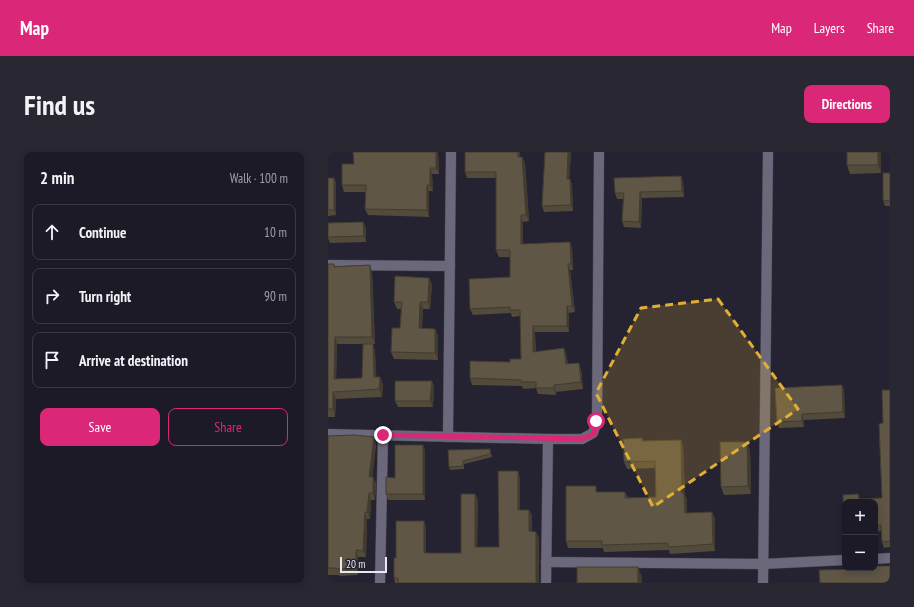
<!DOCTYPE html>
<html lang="en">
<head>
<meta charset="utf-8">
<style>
  :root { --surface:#1c1a26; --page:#292732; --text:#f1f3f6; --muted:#a0a1a7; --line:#3a3843; --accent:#db2777 }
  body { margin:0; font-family:"PT Sans Narrow",sans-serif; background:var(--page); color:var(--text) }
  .controls { position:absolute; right:12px; bottom:12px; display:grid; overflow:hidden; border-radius:8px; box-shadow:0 2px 10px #0003 }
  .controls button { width:36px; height:36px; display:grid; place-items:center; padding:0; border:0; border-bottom:1px solid var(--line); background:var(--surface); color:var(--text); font:20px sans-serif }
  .scale { position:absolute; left:12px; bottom:10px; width:47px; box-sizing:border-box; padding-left:4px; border:2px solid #e9e7f2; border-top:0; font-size:11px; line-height:14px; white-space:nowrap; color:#e9e7f2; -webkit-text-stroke:3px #252232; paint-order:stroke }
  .stop { position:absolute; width:12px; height:12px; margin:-9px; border:3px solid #db2777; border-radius:50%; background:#fff }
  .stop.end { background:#db2777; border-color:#fff; box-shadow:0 1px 4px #0008 }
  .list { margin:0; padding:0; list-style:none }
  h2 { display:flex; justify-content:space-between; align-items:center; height:52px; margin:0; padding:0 16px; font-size:17px }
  h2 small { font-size:13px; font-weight:400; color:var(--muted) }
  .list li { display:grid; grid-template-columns:26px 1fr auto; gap:12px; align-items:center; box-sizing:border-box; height:56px; margin:0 8px 8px; padding:0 8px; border:1px solid var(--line); border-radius:8px }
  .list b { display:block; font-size:15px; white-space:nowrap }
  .list em { font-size:13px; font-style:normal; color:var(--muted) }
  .actions { display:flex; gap:8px; padding:12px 16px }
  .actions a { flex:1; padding:9px 0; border:1px solid var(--accent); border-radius:8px; text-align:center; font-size:14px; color:var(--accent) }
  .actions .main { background:var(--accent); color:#fff }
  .icon { flex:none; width:22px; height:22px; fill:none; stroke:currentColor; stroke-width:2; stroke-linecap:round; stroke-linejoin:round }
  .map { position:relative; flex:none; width:562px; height:431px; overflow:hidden; border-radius:8px }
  header { display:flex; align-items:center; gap:24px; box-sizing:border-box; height:56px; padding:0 20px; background:var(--accent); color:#fff }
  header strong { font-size:19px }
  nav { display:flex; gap:22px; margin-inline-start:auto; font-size:14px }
  .intro { display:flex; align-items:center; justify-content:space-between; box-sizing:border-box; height:96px; padding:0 24px }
  h1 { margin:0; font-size:28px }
  .button { padding:10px 18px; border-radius:8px; background:var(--accent); color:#fff; font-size:14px; font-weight:700 }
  main { display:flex; gap:24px; padding:0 24px }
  aside { flex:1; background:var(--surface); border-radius:8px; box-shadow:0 2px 10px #0003 }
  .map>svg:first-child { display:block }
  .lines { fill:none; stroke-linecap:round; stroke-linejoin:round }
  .minor-casing { stroke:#43404d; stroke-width:11 }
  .minor { stroke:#6a687a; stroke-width:10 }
  .wall { fill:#524a3b; fill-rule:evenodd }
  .shaded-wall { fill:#423c30 }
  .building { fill:#5f5645; stroke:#423c30 }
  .route { stroke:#db2777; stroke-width:5 }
  .marked { fill:#e2af34; fill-opacity:0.2; stroke:#e2af34; stroke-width:3; stroke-dasharray:8 5; stroke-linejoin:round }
</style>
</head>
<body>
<header>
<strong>Map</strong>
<nav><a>Map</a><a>Layers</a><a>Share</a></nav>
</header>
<div class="intro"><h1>Find us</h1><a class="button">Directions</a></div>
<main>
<aside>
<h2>2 min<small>Walk · 100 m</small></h2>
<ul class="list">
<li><svg class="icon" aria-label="ahead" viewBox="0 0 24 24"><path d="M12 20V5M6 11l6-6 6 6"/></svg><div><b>Continue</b></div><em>10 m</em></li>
<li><svg class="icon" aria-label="right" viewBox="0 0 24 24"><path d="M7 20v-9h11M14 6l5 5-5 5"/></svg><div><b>Turn right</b></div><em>90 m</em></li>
<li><svg class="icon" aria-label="arrive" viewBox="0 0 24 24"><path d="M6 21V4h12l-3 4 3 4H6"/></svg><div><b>Arrive at destination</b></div></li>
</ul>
<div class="actions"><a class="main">Save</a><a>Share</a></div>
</aside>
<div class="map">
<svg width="562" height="431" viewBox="0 0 562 431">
  <rect width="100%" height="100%" fill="#252232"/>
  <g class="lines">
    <defs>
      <g id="minor">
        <path d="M0,113l122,1"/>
        <path d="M0,282l220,5"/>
        <path d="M120,285l3,-285"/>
        <path d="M547,407l15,-1"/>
        <path d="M218,410l217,2 82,-4"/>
        <path d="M52,431l3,-148"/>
        <path d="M218,431l2,-144h34l11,-6 4,-12 2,-269"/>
        <path d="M435,431l5,-431"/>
      </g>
    </defs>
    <!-- minor casing -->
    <use href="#minor" class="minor-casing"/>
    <!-- minor -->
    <use href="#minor" class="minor"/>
  </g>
  <!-- wall -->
  <g class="wall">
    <path d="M25,0h85l1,22h-7l1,17h-4v26l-61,-2 -3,-6 1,-17h-22l-2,-7 12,-21z"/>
    <path d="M217,0h26l-2,27h1l2,6 1,26 -29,1 -2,-6z"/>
    <path d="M553,0v21l-31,1 -3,-9z"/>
    <path d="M192,5h2l3,6 4,58 -6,1v22l47,-2 2,6 1,22h-3l5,42 -6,1v19h-34l1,20 28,-4 2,6 2,10 11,-1 2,6 2,20 -27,3v3l-18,-1 -2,-6 -13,1 -1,-3 -50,-1 -2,-7 40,-16 11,-3 -1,-43 -8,1 -1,-4 -38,2 -3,-6 40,-32v-20h-11l-3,-7v-72h-29l-2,-6z"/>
    <path d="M562,21v33h-5l-2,-6z"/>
    <path d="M353,24l2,6 1,15 -42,1 -1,30 -17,-1 -2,-6 1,-22h-6l-2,-6z"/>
    <path d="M0,26h6l2,5v32l-8,1z"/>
    <path d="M35,70l3,6v14l-36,1 -2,-5v-15z"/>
    <path d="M0,112h6l1,2 35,-1 2,7 3,72h-2l2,8 1,25h4l3,8 -1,12 -46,2 -1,18h-7zM9,192h26l-1,34 -26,1z"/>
    <path d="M101,126l3,7 -2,24h-7l-1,19 13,1 3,7v24l-44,-1 -3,-7 9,-24 1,-19h-4l-3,-7z"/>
    <path d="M104,229l2,6 -1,20h-35l-3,-6z"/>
    <path d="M514,233l2,6 1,27 -41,2v7l-25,1 -2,-6z"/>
    <path d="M554,238h8v157l-6,1 -2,-6 -1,-11 -6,1v-30h-30v26l-2,-33 15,-1 2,5 22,-1 -3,-74 4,-1z"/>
    <path d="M0,284l48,8 -4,33 4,6 -1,17h-4l-1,19h-3l-1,38h-8v18l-18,1 -1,-1h-11z"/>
    <path d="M314,286l1,3 38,-1 2,7 2,48 2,5v13l25,-1 3,7v32l-45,3 -1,-4 -65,2 -1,-4h-35l-2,-7 32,-49h27l3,6 28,-1 -1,-29 -28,1 -3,-7z"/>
    <path d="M162,297l2,8 -28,7v5l-14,1 -1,-3z"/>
    <path d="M97,298v50h-37l-2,-6 9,-16z"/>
    <path d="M422,298l1,44 -27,1 -3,-8z"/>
    <path d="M190,319l2,7v32h9l3,6v15l4,1 3,6v45h-144l-1,-5 2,-20 28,-37 2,7v25h35l14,-59 3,6 -1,47h22z"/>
  </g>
  <!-- shaded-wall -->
  <g class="shaded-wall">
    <path d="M108,0h2l1,22 -3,-6z"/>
    <path d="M190,0h2v12l-2,-7z"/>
    <path d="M240,0h3l-2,33 -2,-6z"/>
    <path d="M550,0h3v21l-3,-8z"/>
    <path d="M194,5l3,6 4,58 -3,-6z"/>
    <path d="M102,16l2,6 1,17 -3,-6z"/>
    <path d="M353,24l2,6 1,15 -2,-6z"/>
    <path d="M6,26l2,5v32l-2,-5z"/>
    <path d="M242,27l2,6 1,26 -2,-6z"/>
    <path d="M99,33l2,6v26l-2,-7z"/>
    <path d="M312,40l2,6 -1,30 -2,-6z"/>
    <path d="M193,63l2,7v29l-2,-7z"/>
    <path d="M35,70l3,6v14l-2,-6z"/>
    <path d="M242,90l2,6 1,22 -2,-6z"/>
    <path d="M240,112l2,6 5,42 -3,-6z"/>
    <path d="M42,113l2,7 3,72 -3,-7z"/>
    <path d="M101,126l3,7 -2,24 -2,-7z"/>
    <path d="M92,150l3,7 -2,27 -2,-8z"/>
    <path d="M239,154l2,7v19l-2,-6z"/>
    <path d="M205,174l2,6 1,26 -3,-6z"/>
    <path d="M107,177l3,7v24l-3,-7z"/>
    <path d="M7,185l2,7 -1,43 -2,-8z"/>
    <path d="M45,192l2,8 2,33 -3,-8z"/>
    <path d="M236,196l2,6 3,17 -3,-7z"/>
    <path d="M251,211l2,6 2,20 -2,-7z"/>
    <path d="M52,225l3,8 -1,12 -3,-8z"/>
    <path d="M104,229l2,6 -1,20 -3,-6z"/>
    <path d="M226,233l2,7v3l-2,-7z"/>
    <path d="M514,233l2,6 1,27 -2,-6z"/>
    <path d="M5,240l3,7 -1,18 -2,-8z"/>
    <path d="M474,262l2,6v7l-2,-6z"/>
    <path d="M46,285l2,7 -4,39 -3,-6z"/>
    <path d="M353,288l2,7 2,48 2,5v20l-2,-7 -3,-20z"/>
    <path d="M419,290l3,8 1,44 -3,-8z"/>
    <path d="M95,293l2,5v50l-2,-6z"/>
    <path d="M190,319l2,7v38l-2,-6z"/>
    <path d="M45,325l3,6 -1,17 -2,-7z"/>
    <path d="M41,341l2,7 -1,19 -3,-7z"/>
    <path d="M147,342l3,6 -1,53 -2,-6z"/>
    <path d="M201,358l3,6v22l-3,-7z"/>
    <path d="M37,360l2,7 -1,38 -3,-6z"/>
    <path d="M384,360l3,7v32l-2,-7z"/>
    <path d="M96,369l2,7v31l-2,-6z"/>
    <path d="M208,380l3,6v45h-3z"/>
    <path d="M28,398l2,7v18l-2,-7z"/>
    <path d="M310,415l4,10v6h-4z"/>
  </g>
  <!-- building -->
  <g class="building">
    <path d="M25,0h83v16h-6v17h-3v25l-62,-1 1,-24h-24v-21h12z"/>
    <path d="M137,0h53v5h4l4,58h-5v29l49,-2 1,22h-3l4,42h-5v20h-34v26l31,-4 2,16 13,-1 2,19 -27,3v3h-18v-6h-15v-2l-51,-2v-17l40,1v-3h11l-1,-49h-10v-3l-40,2 -1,-30 41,-2v-27h-14v-78h-31z"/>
    <path d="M217,0h23l-1,27h3l1,26 -29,1z"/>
    <rect x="519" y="0" width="31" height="13"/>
    <path d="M555,21h7v28l-7,-1z"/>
    <path d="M353,24l1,15 -42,1 -1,30 -17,-1 2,-28h-9l-1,-15z"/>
    <rect x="0" y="26" width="6" height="32"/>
    <path d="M35,70l1,14 -36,1v-14z"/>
    <path d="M0,112h6v3l36,-2 2,72h-37l-1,42 28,-1 1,-34h10l1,33h6l-1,12 -46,3v17h-5z"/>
    <path d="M67,124l34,2 -1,24h-8l-1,26 16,1v24l-44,-1 1,-24h8l2,-26h-8z"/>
    <path d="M67,229h37l-2,20h-35z"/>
    <path d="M514,233l1,27 -41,2v7l-25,1 -2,-34z"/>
    <path d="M554,238h8v151l-8,1 -1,-17 -6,1v-24h-30v25h-1l-1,-32 15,-1 1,5 23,-1 -3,-74 4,-1z"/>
    <path d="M26,283l20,2 -5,40h4v16h-4l-2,19h-2l-2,39 -7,-1v18l-19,1v-1h-9v-132z"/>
    <path d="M314,286v3l39,-1 1,53h2l1,20 27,-1 1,32 -45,3v-4l-66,2v-4h-36v-55h30v6h29v6l31,-1 -1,-36 -31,1 -1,-23z"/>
    <path d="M392,290h27l1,44 -27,1z"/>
    <path d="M67,293h28v49h-37v-17l9,1z"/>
    <path d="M162,297v5l-27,7v5l-14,1 -1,-17z"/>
    <path d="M170,319h20v39h11v21l7,1v51h-138v-5h-4v-20h2v-37h28v32h37v-59h14v53h24z"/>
    <path d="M547,414h15v17h-70l-1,-13 49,-1v-1h7z"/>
    <rect x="249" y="415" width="61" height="16"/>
  </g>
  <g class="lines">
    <!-- route -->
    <path class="route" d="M55,283l199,4 12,-5 2,-13"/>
  </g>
  <!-- marked area -->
  <path class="marked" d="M390,147l80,110 -145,98 -57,-114 45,-85z"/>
</svg>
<div class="controls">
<button>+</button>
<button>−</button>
</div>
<div class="scale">20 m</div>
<div class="stop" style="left:268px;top:269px"></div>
<div class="stop end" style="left:55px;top:283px"></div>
</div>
</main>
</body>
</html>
